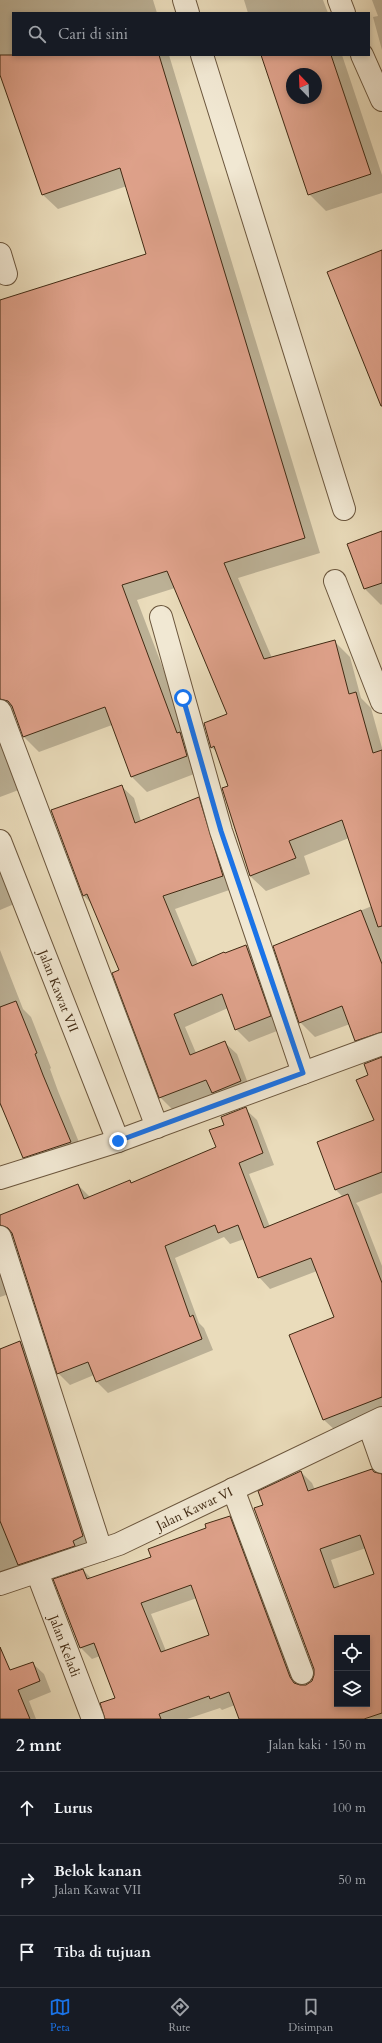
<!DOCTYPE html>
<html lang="id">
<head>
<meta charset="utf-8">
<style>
  :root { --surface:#171b24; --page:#242831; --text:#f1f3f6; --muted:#9ea1a6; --line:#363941; --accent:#1a73e8 }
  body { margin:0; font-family:Cardo,serif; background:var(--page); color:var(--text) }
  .controls { position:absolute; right:12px; bottom:12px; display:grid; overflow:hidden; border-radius:0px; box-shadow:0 2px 6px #0003 }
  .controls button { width:36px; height:36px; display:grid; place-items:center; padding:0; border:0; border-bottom:1px solid var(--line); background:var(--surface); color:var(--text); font:20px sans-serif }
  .compass { position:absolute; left:286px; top:68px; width:36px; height:36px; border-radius:50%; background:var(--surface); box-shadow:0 2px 6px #0003; rotate:337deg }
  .stop { position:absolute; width:12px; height:12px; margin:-9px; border:3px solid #1a73e8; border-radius:50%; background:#fff }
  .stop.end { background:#1a73e8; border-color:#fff; box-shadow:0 1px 4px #0008 }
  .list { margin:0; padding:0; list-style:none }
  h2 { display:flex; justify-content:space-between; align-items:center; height:52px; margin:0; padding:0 16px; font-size:17px }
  h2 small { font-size:13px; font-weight:400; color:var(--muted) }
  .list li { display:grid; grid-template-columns:26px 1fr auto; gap:12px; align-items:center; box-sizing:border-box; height:72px; padding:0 16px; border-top:1px solid var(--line) }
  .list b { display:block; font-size:15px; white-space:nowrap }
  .list p { margin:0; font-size:13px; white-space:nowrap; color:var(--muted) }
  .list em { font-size:13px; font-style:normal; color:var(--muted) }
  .icon { flex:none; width:22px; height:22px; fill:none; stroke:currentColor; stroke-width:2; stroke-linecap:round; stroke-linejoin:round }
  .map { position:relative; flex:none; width:382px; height:1719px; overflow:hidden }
  .search { position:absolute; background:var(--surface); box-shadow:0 2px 6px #0003; left:12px; right:12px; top:12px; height:44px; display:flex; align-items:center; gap:10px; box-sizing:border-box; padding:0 14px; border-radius:0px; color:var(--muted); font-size:15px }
  .sheet { height:268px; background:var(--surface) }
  nav { display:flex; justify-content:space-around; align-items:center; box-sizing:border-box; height:56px; border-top:1px solid var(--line); background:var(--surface); font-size:11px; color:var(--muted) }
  nav a { display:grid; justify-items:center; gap:2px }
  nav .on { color:var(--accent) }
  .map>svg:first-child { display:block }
  .shadow { fill:#0003; fill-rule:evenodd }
  .building { fill:#dea18a; stroke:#412a13; fill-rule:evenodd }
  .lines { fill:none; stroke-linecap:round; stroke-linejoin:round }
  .minor-casing { stroke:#6b563d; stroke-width:24 }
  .minor { stroke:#f1e8d3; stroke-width:22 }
  .route { stroke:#1a73e8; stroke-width:5 }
  .labels { text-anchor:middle; stroke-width:3.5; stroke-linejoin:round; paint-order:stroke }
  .street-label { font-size:13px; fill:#412a13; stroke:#f1e8d3 }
</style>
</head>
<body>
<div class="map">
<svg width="382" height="1719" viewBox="0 0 382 1719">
  <rect width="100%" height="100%" fill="#eadcbb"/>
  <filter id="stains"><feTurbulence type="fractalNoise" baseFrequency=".005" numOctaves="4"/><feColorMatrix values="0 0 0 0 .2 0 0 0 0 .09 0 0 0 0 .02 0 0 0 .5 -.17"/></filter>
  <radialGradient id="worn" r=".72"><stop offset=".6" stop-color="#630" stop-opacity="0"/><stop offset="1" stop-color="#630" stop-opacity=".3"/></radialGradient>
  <!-- shadow -->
  <g class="shadow">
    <path d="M0,0h153l4,13h-144v42h156l151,498 -82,25 34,80 63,-16 15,15 11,41 10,10 11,40v304l-11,3 -15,-15 -6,-16 -35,13 -15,-15 -26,-76 98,-40 -23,-68 -45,18 6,18 -44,17 -16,-15 -21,-90 -12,-34 -6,-5 17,-32 -53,-127 -38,12 65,171 -55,21 -15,-15 -20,-52 -73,27 -15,-15 -9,-23h-4l13,74 -24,9v-496l147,-47 -20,-68 -69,23 -16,-15 -42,-122z"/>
    <path d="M244,0h79l5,13h-80z"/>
    <path d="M372,0h10v50l-9,-33 5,-1z"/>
    <path d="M262,55h80l40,120v18l-56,18 -17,-17zM292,74h24v24h-24z"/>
    <path d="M382,532v72l-1,1 -16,-16 -17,-45z"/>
    <path d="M121,786l13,12 7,23 57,-22 13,12 24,77 -60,21 23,55 48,-18 12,13 24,70 -33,13 -13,-13 -8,-21 -43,19 11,26 28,-11 13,12 15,40 -27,11 -12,-11 -41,15 -12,-12 -40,-126 -28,-67 -8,-8 -32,-85z"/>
    <path d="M0,846l19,56 -19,8z"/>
    <path d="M0,950l23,59 8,8 20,51 -1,1 8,22 27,66 -46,15 -15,-15 -20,-47 -4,-4z"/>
    <path d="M382,1057v136l-26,10 3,4 23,59v155l-46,10 -12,-11 -34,-85 45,-18 -18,-46 -47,18 -11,-12 -15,-38 -14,5 -6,-7 -49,21 24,65 5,5 9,22 -105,43 -11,-11 -3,-7 -24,10 -12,-12 -44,-137h-6l-8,8v-28l78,-31 12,12 40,-16 2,2 85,-35 8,-23 20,-16 12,11 17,45 -25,9 21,53 73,-30 -7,-7 39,-69 -6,-46z"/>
    <path d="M0,1256l12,37 -12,4z"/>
    <path d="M20,1342l12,12 62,194 -94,43v-241z"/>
    <path d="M372,1470l7,5h3v244h-142l-5,-14 -13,5 -2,-2 -33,11h-79l8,-20 -16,-43 -8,3 -12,-12 3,-77 8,8 61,-21 78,-40 11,12 59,157 7,-1 5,-3 3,-6v-8l-51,-163 37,-33 11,11 3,7zM366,1548l10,26 -36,13 -9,-27zM197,1598l13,38 -44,15 -15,-37zM337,1638h30v66h-30z"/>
    <path d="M0,1649l10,23 22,-9 12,11 7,18 -22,9 7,18h-36z"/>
  </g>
  <!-- building -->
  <g class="building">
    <path d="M0,55h159l146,483 -81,25 40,96 71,-19 14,54 7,-2 17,61 9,-3v176l-4,1 -36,-107 -53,21 7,17 -46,18 -28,-88 6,-2 -14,-40 -3,2 -7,-25 23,-9 -60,-143 -45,14 55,148 3,-1 7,24 -56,21 -26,-70 -82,30 -11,-31 -4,-5 -8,-2v-399l146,-46 -26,-86 -78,27 -42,-120z"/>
    <path d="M261,55h70l40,119 -63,21zM292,74h24v24h-24z"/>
    <path d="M382,250v156h-1l-54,-134z"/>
    <path d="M382,531v52l-18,6 -17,-45z"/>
    <path d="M122,785l13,38 64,-26 24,79 -60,20 29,70 32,-14 1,1 21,-8 25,71 -36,14 -13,-36 -48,20 16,41 35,-14 16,40 -29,12 -6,-13 -47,18 -47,-125 7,-3 -32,-76 -4,2 -32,-86z"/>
    <path d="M361,910l21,54v68l-27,9 -13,-35 -43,17 -26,-77z"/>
    <path d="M16,1001l21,52 -2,1 8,21 28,67 -48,16 -23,-55v-96z"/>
    <path d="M382,1057v115l-47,18 -18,-48 57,-22 -18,-40 12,-5 -4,-11z"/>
    <path d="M246,1107l17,46 -24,10 25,65 84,-34 34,89v114l-59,23 -34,-85 45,-18 -23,-59 -53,20 -20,-53 -20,8 -3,-8 -50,21 25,71 3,-2 9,24 -106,43 -8,-20 -31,12 -45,-141 -4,-5 -8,-3v-10l78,-31 6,15 46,-19 1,3 85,-36 -7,-17 15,-5 -3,-8z"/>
    <path d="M20,1341l63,195 -10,5 2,5 -57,19 -18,-44v-172z"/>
    <path d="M372,1469l2,3 8,2v239l-18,6h-125l-10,-27 -19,7 -1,-3 -50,18 2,5h-56l-5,-16 15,-5 -21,-55 -14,5 -27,-69 30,-10 4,10 64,-22 -3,-8 58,-21 -1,-4 25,-8 60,161 4,6 6,2h6l6,-4 2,-6v-6l-60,-161 9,-3 -5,-14 43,-20 7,20zM360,1535l14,39 -40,14 -14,-39zM191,1585l18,50 -48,17 -20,-49zM337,1638h30v66h-30z"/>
    <path d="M0,1647l10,23 23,-8 7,19 -22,9 12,29h-30z"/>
  </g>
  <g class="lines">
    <defs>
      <g id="minor">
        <path d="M184,0l4,13"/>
        <path d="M339,0l5,13"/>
        <path d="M202,55l142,454"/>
        <path d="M362,55l20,45"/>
        <path d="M0,254l6,20"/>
        <path d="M335,581l47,121"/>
        <path d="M161,617l60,214 82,242"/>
        <path d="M0,711l157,416"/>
        <path id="s1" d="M0,841l118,300"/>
        <path d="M0,1178l118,-37 264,-97"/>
        <path d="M0,1237l101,313"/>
        <path d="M369,1425l13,37"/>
        <path d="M233,1489l69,184"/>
        <path id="s2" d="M37,1572l56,147"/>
        <path id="s3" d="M0,1584l119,-40 263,-126"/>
      </g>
    </defs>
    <!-- minor casing -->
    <use href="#minor" class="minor-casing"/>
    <!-- minor -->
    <use href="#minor" class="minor"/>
  </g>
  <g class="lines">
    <!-- route -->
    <path class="route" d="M118,1141l185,-68 -82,-242 -38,-133"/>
  </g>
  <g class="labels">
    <!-- street labels -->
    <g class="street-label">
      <text dy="5" stroke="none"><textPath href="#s1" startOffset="161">Jalan Kawat VII</textPath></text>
      <text dy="5" stroke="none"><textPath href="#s3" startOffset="209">Jalan Kawat VI</textPath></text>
      <text dy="5" stroke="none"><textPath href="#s2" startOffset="79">Jalan Keladi</textPath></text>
    </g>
  </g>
  <rect width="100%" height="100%" filter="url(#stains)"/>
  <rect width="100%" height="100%" fill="url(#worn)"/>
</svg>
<div class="controls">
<button><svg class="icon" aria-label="locate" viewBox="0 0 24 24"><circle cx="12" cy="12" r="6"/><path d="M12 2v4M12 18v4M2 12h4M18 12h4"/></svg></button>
<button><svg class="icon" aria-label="layers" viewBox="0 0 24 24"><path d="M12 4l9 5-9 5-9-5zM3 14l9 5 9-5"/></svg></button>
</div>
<svg class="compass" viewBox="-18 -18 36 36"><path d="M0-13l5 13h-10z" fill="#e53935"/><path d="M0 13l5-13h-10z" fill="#9ea1a6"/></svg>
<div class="stop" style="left:183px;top:698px"></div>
<div class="stop end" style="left:118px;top:1141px"></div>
<div class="search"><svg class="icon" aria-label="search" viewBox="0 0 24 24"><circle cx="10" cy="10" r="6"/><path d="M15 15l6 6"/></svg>Cari di sini</div>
</div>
<section class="sheet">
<h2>2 mnt<small>Jalan kaki · 150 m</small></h2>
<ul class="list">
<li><svg class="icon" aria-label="ahead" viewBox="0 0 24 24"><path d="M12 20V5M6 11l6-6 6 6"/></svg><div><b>Lurus</b></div><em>100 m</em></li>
<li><svg class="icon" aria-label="right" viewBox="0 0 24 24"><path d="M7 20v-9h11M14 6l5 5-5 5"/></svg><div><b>Belok kanan</b><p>Jalan Kawat VII</p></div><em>50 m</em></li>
<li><svg class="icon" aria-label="arrive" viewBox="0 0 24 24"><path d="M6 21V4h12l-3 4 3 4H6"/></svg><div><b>Tiba di tujuan</b></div></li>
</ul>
</section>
<nav>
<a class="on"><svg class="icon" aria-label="map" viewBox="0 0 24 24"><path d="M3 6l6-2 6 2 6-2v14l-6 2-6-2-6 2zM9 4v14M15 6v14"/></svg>Peta</a>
<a><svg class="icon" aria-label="directions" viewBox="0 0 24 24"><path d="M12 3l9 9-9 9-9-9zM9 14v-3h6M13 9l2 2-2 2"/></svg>Rute</a>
<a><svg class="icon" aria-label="saved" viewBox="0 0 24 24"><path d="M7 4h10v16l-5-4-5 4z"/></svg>Disimpan</a>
</nav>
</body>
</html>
